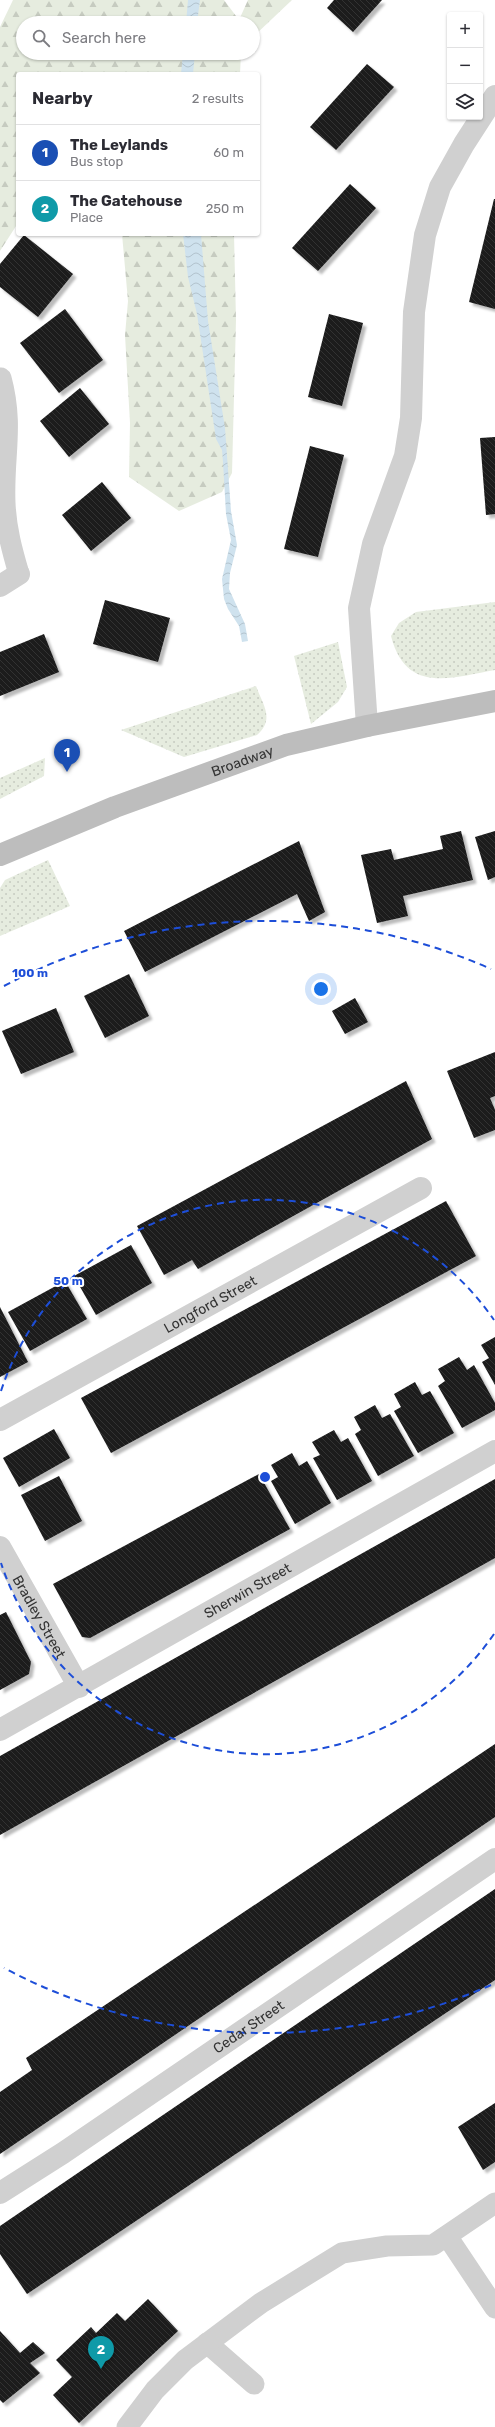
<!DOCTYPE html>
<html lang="en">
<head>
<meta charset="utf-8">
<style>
  :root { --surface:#fff; --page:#f2f2f3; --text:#2b2b33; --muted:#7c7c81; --line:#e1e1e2; --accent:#1a73e8 }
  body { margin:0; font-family:Rubik,sans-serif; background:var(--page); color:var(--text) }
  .controls { position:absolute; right:12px; top:12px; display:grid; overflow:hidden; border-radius:4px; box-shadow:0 1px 3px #0004 }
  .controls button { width:36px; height:36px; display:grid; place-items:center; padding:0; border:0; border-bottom:1px solid var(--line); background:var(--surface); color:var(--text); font:20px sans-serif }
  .you { position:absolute; left:321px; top:989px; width:14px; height:14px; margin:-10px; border:3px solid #fff; border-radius:50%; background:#1a73e8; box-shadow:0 0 0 6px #1a73e833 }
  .badge { display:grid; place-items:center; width:26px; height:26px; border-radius:50%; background:var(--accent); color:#fff; font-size:13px; font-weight:700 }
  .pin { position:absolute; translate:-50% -33px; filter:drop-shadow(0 1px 2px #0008) }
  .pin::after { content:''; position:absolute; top:21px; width:14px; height:12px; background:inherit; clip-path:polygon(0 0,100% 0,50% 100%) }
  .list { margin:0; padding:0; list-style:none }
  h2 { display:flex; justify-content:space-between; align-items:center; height:52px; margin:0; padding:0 16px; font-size:17px }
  h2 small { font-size:13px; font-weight:400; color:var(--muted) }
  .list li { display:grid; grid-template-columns:26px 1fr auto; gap:12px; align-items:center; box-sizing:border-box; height:56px; padding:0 16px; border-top:1px solid var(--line) }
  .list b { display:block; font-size:15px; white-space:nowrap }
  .list p { margin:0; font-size:13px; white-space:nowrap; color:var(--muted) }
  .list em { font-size:13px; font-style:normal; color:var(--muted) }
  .icon { flex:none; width:22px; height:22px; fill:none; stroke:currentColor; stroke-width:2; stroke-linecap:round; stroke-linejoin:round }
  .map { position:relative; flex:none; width:495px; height:2427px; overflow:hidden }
  .search { position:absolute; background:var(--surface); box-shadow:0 1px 3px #0004; left:16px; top:16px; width:244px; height:44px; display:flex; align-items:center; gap:10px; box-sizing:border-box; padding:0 14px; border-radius:22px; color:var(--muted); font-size:15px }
  .panel { position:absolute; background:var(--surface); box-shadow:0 1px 3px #0004; left:16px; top:72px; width:244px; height:164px; border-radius:4px }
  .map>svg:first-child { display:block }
  .grass { fill:url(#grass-dots) }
  .forest { fill:url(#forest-firs) }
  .water { fill:url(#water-waves) }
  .building { fill:url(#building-back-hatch); filter:url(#shadow) }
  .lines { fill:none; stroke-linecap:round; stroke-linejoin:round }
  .lane { stroke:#d0d0d0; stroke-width:21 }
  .street { stroke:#d0d0d0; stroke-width:22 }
  .secondary { stroke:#bdbdbd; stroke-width:22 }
  .ring { fill:none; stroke:#1d4ed8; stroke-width:2; stroke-dasharray:7 5 }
  .labels { text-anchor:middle; stroke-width:4; stroke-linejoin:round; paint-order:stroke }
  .street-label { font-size:14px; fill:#333; stroke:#fff }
  .centre { fill:#1d4ed8; stroke:#fff; stroke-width:2 }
  .ring-label { font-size:12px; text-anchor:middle; font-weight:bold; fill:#1d4ed8; stroke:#fff; stroke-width:4; stroke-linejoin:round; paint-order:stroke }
</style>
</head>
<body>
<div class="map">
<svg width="495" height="2427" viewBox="0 0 495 2427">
  <defs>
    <pattern id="grass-dots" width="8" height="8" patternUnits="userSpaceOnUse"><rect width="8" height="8" fill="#e6ecdf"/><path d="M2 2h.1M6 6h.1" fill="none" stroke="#c6cbc0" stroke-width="1.8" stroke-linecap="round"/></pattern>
    <pattern id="forest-firs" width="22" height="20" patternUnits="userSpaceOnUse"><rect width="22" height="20" fill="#e6ecdf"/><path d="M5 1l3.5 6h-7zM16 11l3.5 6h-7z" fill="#c6cbc0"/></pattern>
    <pattern id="water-waves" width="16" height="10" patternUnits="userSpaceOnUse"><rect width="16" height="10" fill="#cfe2ee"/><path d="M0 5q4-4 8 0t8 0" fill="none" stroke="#b2c2cd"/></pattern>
    <pattern id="building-back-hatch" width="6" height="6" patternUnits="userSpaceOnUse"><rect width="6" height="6" fill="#1a1a1a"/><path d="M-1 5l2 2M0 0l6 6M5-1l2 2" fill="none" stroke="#333"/></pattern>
    <filter id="shadow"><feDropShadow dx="3.5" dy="3.5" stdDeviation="1" flood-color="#0004"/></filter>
  </defs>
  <rect width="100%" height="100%" fill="#fff"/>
  <!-- grass -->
  <g class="grass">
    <path d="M495,602v68c-45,8 -89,24 -104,-34l8,-13 17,-11z"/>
    <path d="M338,642l9,45 -9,15 -27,22 -17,-68z"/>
    <path d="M256,686c7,19 19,33 1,49l-73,22 -63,-27z"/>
    <path d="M45,758l-1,18 -44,23v-21z"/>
    <path d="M48,860l22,46 -70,30v-48l5,-8z"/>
  </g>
  <!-- forest -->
  <g class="forest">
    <path d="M13,0h211l15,20 9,-20h44l-39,37v-14h-230v30h218l-1,21h-222v149l-18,28v-224z"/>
    <path d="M122,234h112l2,86 -4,153 -10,19 -43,19 -50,-34 1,-54 -5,-88 3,-34z"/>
  </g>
  <!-- water -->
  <g class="water">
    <path d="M188,0h12l-3,23h-11z"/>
    <path d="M183,53h12l-2,21h-12z"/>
    <path d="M183,234h18l7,87 17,107 6,83 6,34 -7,28 -1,16 16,35 3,17 -6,1 -3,-16 -11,-17 -4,-10 -2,-20 9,-39 -5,-26 -3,-52 -1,-12 -6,-11 -19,-125 -9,-37z"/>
  </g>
  <!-- building -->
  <g class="building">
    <path d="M334,0h48l-29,32 -26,-24z"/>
    <path d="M367,64l27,23 -58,63 -26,-23z"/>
    <path d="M350,184l26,24 -58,63 -26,-23z"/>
    <path d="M494,199h1v110l-26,-7z"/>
    <path d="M24,235l49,39 -35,43 -38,-30v-23z"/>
    <path d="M65,309l38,51 -44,33 -39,-50z"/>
    <path d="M329,314l34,9 -21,83 -34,-9z"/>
    <path d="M80,388l29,36 -40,33 -29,-36z"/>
    <path d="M495,437v77l-9,1 -6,-77z"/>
    <path d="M310,446l34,9 -26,102 -34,-8z"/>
    <path d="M102,482l29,36 -40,33 -29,-36z"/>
    <path d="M105,600l65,18 -12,44 -65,-18z"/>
    <path d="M44,634l15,38 -59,24v-44z"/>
    <path d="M461,831l12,49 -70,16 5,20 -31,7 -16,-68 30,-6 3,11 49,-11 -3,-13z"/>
    <path d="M495,831v46l-7,3 -13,-43z"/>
    <path d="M299,841l26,71 -16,9 -12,-27 -152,78 -21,-41z"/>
    <path d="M129,974l20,42 -44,22 -21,-42z"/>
    <path d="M355,998l13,24 -23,12 -13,-23z"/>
    <path d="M56,1008l18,44 -53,22 -19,-43z"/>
    <path d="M495,1052v44l-5,2 5,12v20l-21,8 -27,-67z"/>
    <path d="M406,1081l26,58 -234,130 -6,-9 -28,15 -27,-49z"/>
    <path d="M446,1201l30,55 -365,197 -30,-55z"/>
    <path d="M131,1245l21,38 -56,32 -22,-39z"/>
    <path d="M65,1281l22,38 -57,32 -22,-39z"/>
    <path d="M0,1307l28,55 -28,15z"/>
    <path d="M495,1337v48l-13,-23 7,-4 -8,-13z"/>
    <path d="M459,1357l8,13 7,-5 21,38v7l-33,18 -24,-42 7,-5 -7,-12z"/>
    <path d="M415,1382l7,13 8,-4 24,42 -36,20 -24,-42 7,-4 -7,-13z"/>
    <path d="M375,1405l7,13 8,-4 24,42 -36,20 -23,-42 6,-4 -7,-13z"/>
    <path d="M54,1429l16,29 -51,29 -16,-29z"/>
    <path d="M334,1430l7,12 7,-4 24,43 -35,19 -24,-42 7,-3 -8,-13z"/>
    <path d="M292,1453l7,13 8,-5 24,42 -36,21 -24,-43 7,-4 -7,-12z"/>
    <path d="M259,1474l31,55 -200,109 -8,-1 -29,-53z"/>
    <path d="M59,1476l23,45 -37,20 -24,-46z"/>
    <path d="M495,1479v79l-495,277v-79z"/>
    <path d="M6,1612l25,50 -2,12 -29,16v-75z"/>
    <path d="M495,1744v73l-495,337v-62l32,-22 -6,-12z"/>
    <path d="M495,1889v91l-468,314 -27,-40v-28z"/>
    <path d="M495,2103v59l-12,8 -25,-43z"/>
    <path d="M148,2299l30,32 -99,92 -26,-28 19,-18 -16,-17 35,-33 5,6 21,-20 8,8z"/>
    <path d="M0,2331l20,22 13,-11 12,11 -15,10 10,10 -37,30 -3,-3z"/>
  </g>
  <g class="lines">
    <!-- lane -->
    <g class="lane">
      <path d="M1,378c13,48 2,78 4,125 1,25 7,47 14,71"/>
      <path d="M447,2236l48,72"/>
      <path d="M207,2343l47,41"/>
      <path d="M127,2427l28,-37 30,-30 76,-57 81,-50 45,-7 46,-1 62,-42"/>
    </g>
    <!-- street -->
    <g class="street">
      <path d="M0,586l19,-12"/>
      <path d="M367,726l-8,-118 14,-64 32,-88 6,-38 3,-106 11,-77 15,-48 24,-43 31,-48"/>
      <path id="s1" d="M0,1420l421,-232"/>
      <path id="s2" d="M0,1547l79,140"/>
      <path id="s3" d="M0,1730l495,-279"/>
      <path id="s4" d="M0,2193l63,-40 432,-294"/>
    </g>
    <!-- secondary -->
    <path class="secondary" id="s5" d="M0,855l115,-48 171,-62 81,-19 128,-25"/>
  </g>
  <!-- distance rings -->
  <g class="ring">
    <path d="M494 1634A278 278 0 0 1 1 1563M1 1391A278 278 0 0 1 494 1320"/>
    <path d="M491 1985A556 556 0 0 1 4 1968M4 986A556 556 0 0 1 491 969"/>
  </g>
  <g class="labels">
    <!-- street labels -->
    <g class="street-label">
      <text dy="5" stroke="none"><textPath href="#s5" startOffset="260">Broadway</textPath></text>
      <text dy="5" stroke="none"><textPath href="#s1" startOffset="240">Longford Street</textPath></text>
      <text dy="5" stroke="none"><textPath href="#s3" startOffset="284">Sherwin Street</textPath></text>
      <text dy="5" stroke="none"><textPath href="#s2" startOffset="80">Bradley Street</textPath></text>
      <text dy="5" stroke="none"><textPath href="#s4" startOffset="299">Cedar Street</textPath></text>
    </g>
  </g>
  <circle cx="265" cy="1477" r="6" class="centre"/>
  <g class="ring-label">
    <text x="30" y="977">100 m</text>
    <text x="68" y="1285">50 m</text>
  </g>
</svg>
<div class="controls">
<button>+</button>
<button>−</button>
<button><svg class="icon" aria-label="layers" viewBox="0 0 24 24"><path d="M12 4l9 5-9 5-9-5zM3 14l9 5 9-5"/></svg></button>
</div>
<div class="you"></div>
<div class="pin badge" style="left:67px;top:772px;background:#1a4fb4">1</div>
<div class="pin badge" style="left:101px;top:2369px;background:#0f9aa8">2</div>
<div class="search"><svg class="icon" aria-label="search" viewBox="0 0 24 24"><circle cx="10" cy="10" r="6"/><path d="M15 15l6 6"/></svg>Search here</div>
<section class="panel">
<h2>Nearby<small>2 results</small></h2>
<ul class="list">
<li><span class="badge" style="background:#1a4fb4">1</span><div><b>The Leylands</b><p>Bus stop</p></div><em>60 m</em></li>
<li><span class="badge" style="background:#0f9aa8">2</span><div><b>The Gatehouse</b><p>Place</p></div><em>250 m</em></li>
</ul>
</section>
</div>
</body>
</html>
